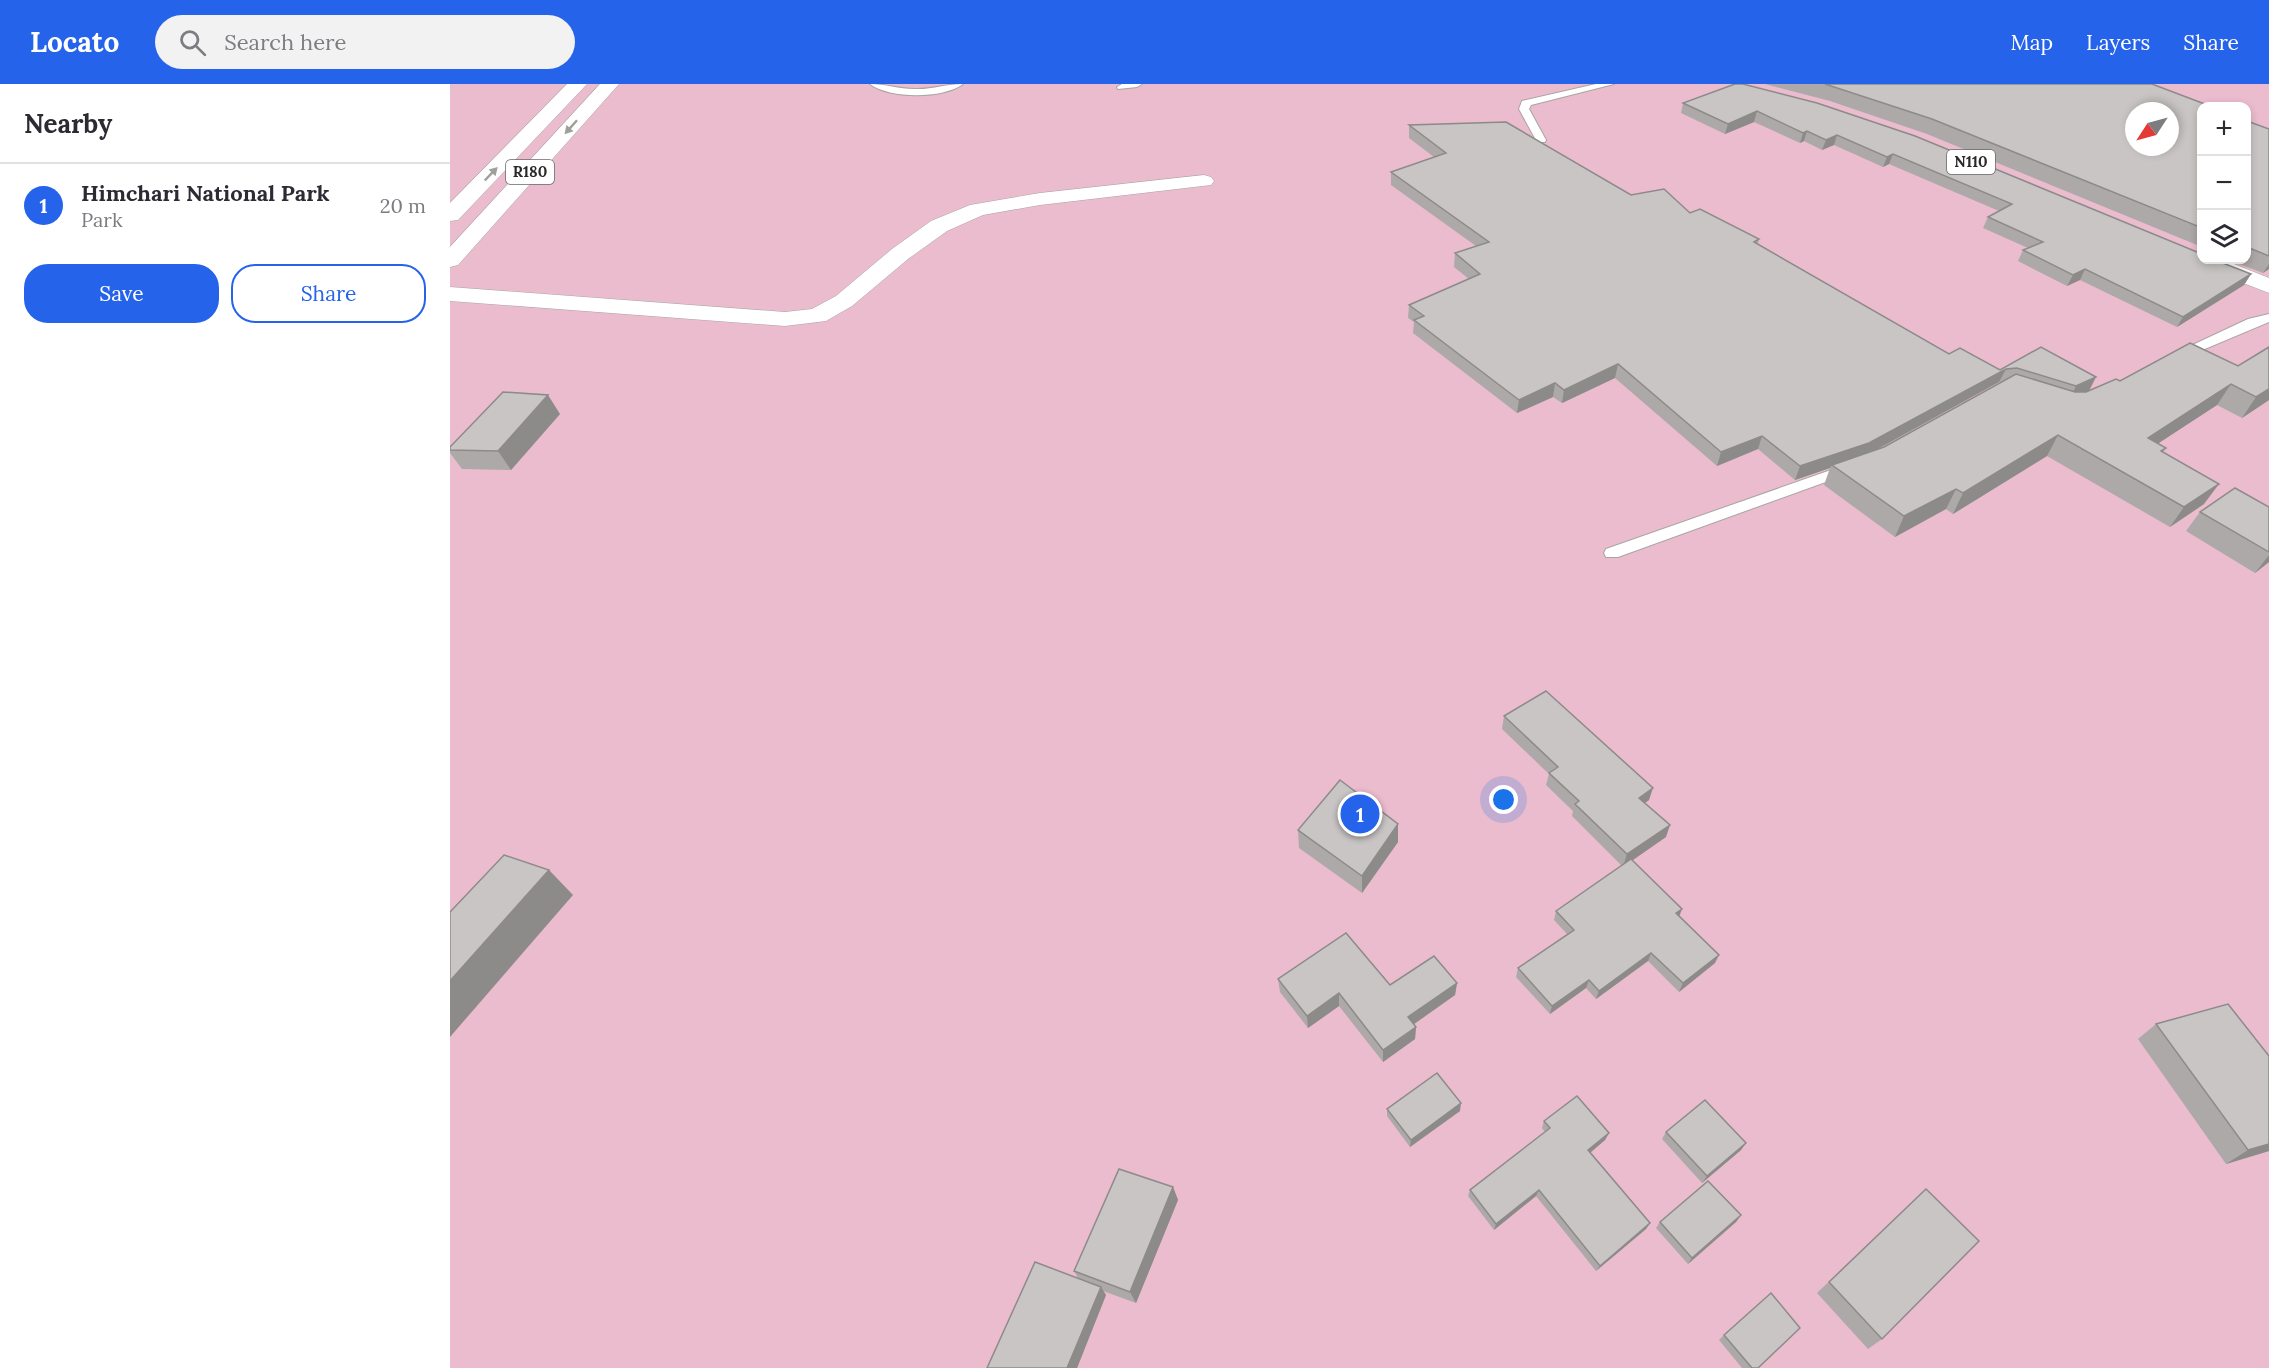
<!DOCTYPE html>
<html lang="en">
<head>
<meta charset="utf-8">
<style>
  :root { --surface:#fff; --page:#f2f2f3; --text:#2b2b33; --muted:#7c7c81; --line:#e1e1e2; --accent:#2563eb }
  body { margin:0; font-family:Lora,serif; background:var(--page); color:var(--text) }
  .controls { position:absolute; right:18px; top:18px; display:grid; overflow:hidden; border-radius:12px; box-shadow:0 3px 9px #0003 }
  .controls button { width:54px; height:54px; display:grid; place-items:center; padding:0; border:0; border-bottom:2px solid var(--line); background:var(--surface); color:var(--text); font:30px sans-serif }
  .compass { position:absolute; left:1675px; top:18px; width:54px; height:54px; border-radius:50%; background:var(--surface); box-shadow:0 3px 9px #0003; rotate:234deg }
  .you { position:absolute; left:1054px; top:716px; width:21px; height:21px; margin:-15px; border:4px solid #fff; border-radius:50%; background:#1a73e8; box-shadow:0 0 0 9px #1a73e833 }
  .badge { display:grid; place-items:center; width:39px; height:39px; border-radius:50%; background:var(--accent); color:#fff; font-size:20px; font-weight:700 }
  .pin { position:absolute; translate:-50% -50%; border:3px solid #fff; box-shadow:0 2px 6px #0006 }
  .list { margin:0; padding:0; list-style:none }
  h2 { display:flex; justify-content:space-between; align-items:center; height:78px; margin:0; padding:0 24px; font-size:26px }
  h2 small { font-size:20px; font-weight:400; color:var(--muted) }
  .list li { display:grid; grid-template-columns:39px 1fr auto; gap:18px; align-items:center; box-sizing:border-box; height:84px; padding:0 24px; border-top:2px solid var(--line) }
  .list b { display:block; font-size:22px; white-space:nowrap }
  .list p { margin:0; font-size:20px; white-space:nowrap; color:var(--muted) }
  .list em { font-size:20px; font-style:normal; color:var(--muted) }
  .actions { display:flex; gap:12px; padding:18px 24px }
  .actions a { flex:1; padding:14px 0; border:2px solid var(--accent); border-radius:24px; text-align:center; font-size:21px; color:var(--accent) }
  .actions .main { background:var(--accent); color:#fff }
  .icon { flex:none; width:33px; height:33px; fill:none; stroke:currentColor; stroke-width:2; stroke-linecap:round; stroke-linejoin:round }
  .map { position:relative; flex:none; width:1819px; height:1284px; overflow:hidden }
  header { display:flex; align-items:center; gap:36px; box-sizing:border-box; height:84px; padding:0 30px; background:var(--accent); color:#fff }
  header strong { font-size:28px }
  nav { display:flex; gap:33px; margin-inline-start:auto; font-size:21px }
  .search { width:420px; height:54px; background:var(--page); display:flex; align-items:center; gap:15px; box-sizing:border-box; padding:0 21px; border-radius:33px; color:var(--muted); font-size:22px }
  main { display:flex }
  aside { flex:1; background:var(--surface) }
  .map>svg:first-child { display:block }
  .green { fill:#ebbbce; fill-rule:evenodd }
  .lines { fill:none; stroke-linecap:round; stroke-linejoin:round }
  .service-casing { stroke:#a8a5a2; stroke-width:2 }
  .minor-casing { stroke:#a8a5a2; stroke-width:1 }
  .primary-casing { stroke:#a8a5a2; stroke-width:1 }
  .trunk-casing { stroke:#a8a5a2; stroke-width:1 }
  .service { fill:#fff; fill-rule:evenodd }
  .minor { fill:#fff; fill-rule:evenodd }
  .primary { fill:#fff; fill-rule:evenodd }
  .trunk { fill:#fff; fill-rule:evenodd }
  .wall { fill:#ada9a9; fill-rule:evenodd }
  .shaded-wall { fill:#8d8a8a }
  .building { fill:#c9c5c5; stroke:#8d8a8a; stroke-width:1.5; fill-rule:evenodd }
  .oneway { fill:#9f9f9e }
  .labels { text-anchor:middle; stroke-width:4.5; stroke-linejoin:round; paint-order:stroke }
  .shield { fill:#fff; stroke:#6a6968; stroke-width:1.5 }
  .shield-label { font-size:15px; font-weight:bold; fill:#2a2928 }
</style>
</head>
<body>
<header>
<strong>Locato</strong>
<div class="search"><svg class="icon" aria-label="search" viewBox="0 0 24 24"><circle cx="10" cy="10" r="6"/><path d="M15 15l6 6"/></svg>Search here</div>
<nav><a>Map</a><a>Layers</a><a>Share</a></nav>
</header>
<main>
<aside>
<h2>Nearby<small></small></h2>
<ul class="list">
<li><span class="badge">1</span><div><b>Himchari National Park</b><p>Park</p></div><em>20 m</em></li>
</ul>
<div class="actions"><a class="main">Save</a><a>Share</a></div>
</aside>
<div class="map">
<svg width="1819" height="1284" viewBox="0 0 1819 1284">
  <rect width="100%" height="100%" fill="#fefbf8"/>
  <!-- green -->
  <path class="green" d="M0,0h1819v1284h-1819zM1752,22h44v154h-44zM1684,27h36v36h-36z"/>
  <g class="lines">
    <defs>
      <g id="service">
        <path d="M420,0c15,0 29,5 44,5 17,1 32,-5 49,-5 -20,15 -73,15 -93,0z"/>
        <path d="M672,0h20l-5,3 -19,2 -1,-2z"/>
        <path d="M1146,0h18l-83,21 -2,4 17,31 -1,2h-8l-18,-33 3,-8z"/>
        <path d="M1819,230v8l-88,37h-10l-2,-3 79,-37z"/>
        <path d="M1401,379l5,2 2,3 -2,3 -238,86h-12l-2,-4 2,-4z"/>
      </g>
      <path id="minor" d="M754,91l7,2 3,4 -3,4 -171,20 -57,10 -36,16 -39,28 -56,47 -26,15 -41,5 -335,-25v-14l335,25 27,-3 24,-13 56,-47 39,-28 39,-16 70,-12z"/>
      <g id="primary">
        <path d="M117,0h20l-129,136 -8,1v-18z"/>
        <path d="M150,0h19l-161,181 -8,2v-20z"/>
      </g>
      <path id="trunk" d="M1752,170v6h22l45,18v15l-72,-28 -3,-5 3,-5z"/>
    </defs>
    <!-- service casing -->
    <use href="#service" class="service-casing"/>
    <!-- minor casing -->
    <use href="#minor" class="minor-casing"/>
    <!-- primary casing -->
    <use href="#primary" class="primary-casing"/>
    <!-- trunk casing -->
    <use href="#trunk" class="trunk-casing"/>
    <!-- service -->
    <use href="#service" class="service"/>
    <!-- minor -->
    <use href="#minor" class="minor"/>
    <!-- primary -->
    <use href="#primary" class="primary"/>
    <!-- trunk -->
    <use href="#trunk" class="trunk"/>
  </g>
  <!-- wall -->
  <g class="wall">
    <path d="M1285,0l516,190 -7,11 -67,42 -97,-47 -13,6 -49,-25 5,-11 5,-2 -45,-20 5,-11 11,-6 -110,-47 -6,3 -49,-22 -12,5 -18,-9 -4,2 -46,-21 -29,12 -44,-21 2,-10z"/>
    <path d="M1315,0h387l50,22v141l-275,-113 -97,-33z"/>
    <path d="M1797,37l22,8v140l-6,4 -34,-13h18z"/>
    <path d="M959,41l281,88 69,26 -1,5 191,110 51,16 41,-23 48,44 31,-10 118,-15 31,-19v53l-27,18 -25,-13 -59,38 8,5 -3,4 41,52 -34,23 -123,-71 -94,58 -7,-5 -51,28 -71,-52 6,-17 -35,12 -37,-31 -41,17 -102,-88 -53,25 -9,-6 -36,16 -104,-80 1,-11 -6,-4 1,-13 60,-26 -15,-12 1,-14 21,-7 -85,-61v-13l43,-15 -25,-19zM1549,298h3l-118,65 -6,2z"/>
    <path d="M110,330l-49,56 -49,-1 -12,-16v-6z"/>
    <path d="M1819,423v55l-14,11 -69,-42 14,-19z"/>
    <path d="M1054,632l145,84 -4,3 21,34 -34,23 47,56 36,47 -36,29 -31,-31 -52,38 -10,-11 -36,26 -34,-37 2,-9 49,-34 -13,-14 2,-9 66,-45 -50,-50 1,-5 -27,-26 3,-11 -47,-45z"/>
    <path d="M848,746l100,12 -36,51 -63,-45z"/>
    <path d="M828,895l112,6 67,-2 -2,12 -41,29 2,3 -1,12 -32,23 -44,-56 -31,22 -28,-36z"/>
    <path d="M1706,940l113,127 -43,13 -88,-125z"/>
    <path d="M937,1025l73,2 -50,36 -23,-31z"/>
    <path d="M1094,1037l65,12 -4,7 -15,13 60,70 -4,6 -50,42 -60,-75 -42,34 -26,-34 2,-6 75,-58 -3,-4z"/>
    <path d="M1216,1048l80,11 -5,7 -39,33 -40,-44z"/>
    <path d="M723,1103l5,13 -42,103 -33,-12 3,4 -29,73h-90l91,-90 -4,-7z"/>
    <path d="M1476,1105l-44,150 -14,10 -51,-56z"/>
    <path d="M1291,1131l-5,7 -48,42 -32,-36 4,-6z"/>
    <path d="M1274,1251l34,33h-16l-23,-28z"/>
  </g>
  <!-- shaded-wall -->
  <g class="shaded-wall">
    <path d="M1307,27l-3,11 -29,12 3,-10z"/>
    <path d="M1357,47l-3,10 -4,2 3,-10z"/>
    <path d="M1387,51l-3,10 -12,5 4,-10z"/>
    <path d="M1443,70l-4,10 -6,3 4,-10z"/>
    <path d="M1819,180v5l-6,4z"/>
    <path d="M1635,185l-5,11 -13,6 6,-11z"/>
    <path d="M1801,190l-7,11 -67,42 6,-10z"/>
    <path d="M1168,280l-3,14 -53,25 2,-13z"/>
    <path d="M1556,285l-7,13 -136,75 -31,8 -2,3 -35,12 5,-14z"/>
    <path d="M1646,293l-7,14 -20,9 7,-14z"/>
    <path d="M1105,299l-2,14 -36,16 2,-13z"/>
    <path d="M1781,300l-14,21 -81,53 12,-20z"/>
    <path d="M1819,305v11l-27,18 14,-21z"/>
    <path d="M98,311l12,19 -49,56 -13,-19z"/>
    <path d="M1608,351l-11,21 -94,58 10,-21z"/>
    <path d="M1312,352l-4,13 -41,17 4,-14z"/>
    <path d="M1769,400l-15,20 -34,23 14,-20z"/>
    <path d="M1506,405l-10,20 -51,28 9,-21z"/>
    <path d="M1819,471v7l-14,11z"/>
    <path d="M1203,704l-4,12 -14,10 4,-12z"/>
    <path d="M948,740v18l-36,51v-17z"/>
    <path d="M1220,741l-4,12 -43,30 4,-13z"/>
    <path d="M99,786l24,25 -123,142v-56z"/>
    <path d="M1232,825l-3,8 -3,-4z"/>
    <path d="M1201,869l-3,8 -52,38 3,-8z"/>
    <path d="M1269,871l-4,8 -36,29 4,-9z"/>
    <path d="M1139,896l-3,8 -36,26 2,-8z"/>
    <path d="M1007,899l-2,12 -48,34 1,-12z"/>
    <path d="M889,909v13l-31,22 -1,-12z"/>
    <path d="M966,943l-1,12 -32,23v-12z"/>
    <path d="M1011,1019l-1,8 -50,36 1,-7z"/>
    <path d="M1159,1049l-4,7 -20,17 3,-7z"/>
    <path d="M1296,1059l-5,7 -39,33 5,-7z"/>
    <path d="M1819,1060v7l-43,13 22,-14z"/>
    <path d="M723,1103l5,13 -42,103 -6,-11z"/>
    <path d="M1089,1106l-3,6 -42,34 2,-6z"/>
    <path d="M1291,1131l-5,7 -48,42 4,-6z"/>
    <path d="M1200,1139l-4,6 -50,42 4,-5z"/>
    <path d="M651,1203l5,8 -29,73h-10z"/>
  </g>
  <!-- building -->
  <g class="building">
    <path d="M1285,0h8l74,19 98,33 287,118v6h13l36,14 -68,43 -98,-48 -12,6 -50,-25 20,-8 -55,-25 24,-13 -119,-50 -6,3 -50,-22 -11,5 -19,-9 -4,2 -46,-22 -29,13 -45,-21z"/>
    <path d="M1375,0h327l58,22h-8v122l-270,-109zM1684,27h36v36h-36z"/>
    <path d="M1797,37l22,8v127l-22,-9z"/>
    <path d="M1056,38l125,73 33,-6 26,24 10,-4 59,30 -5,3 195,112 11,-6 40,22 41,-23 55,30 -20,9 -59,-18 -11,1 -137,74 -69,23 -38,-30 -41,16 -103,-88 -54,26 -9,-7 -36,17 -105,-80 10,-4 -15,-11 71,-31 -25,-21 34,-11 -98,-70 55,-19 -37,-28z"/>
    <path d="M1740,259l48,23 31,-19v42l-13,8 -25,-13 -83,54 18,10 -5,3 58,33 -35,23 -126,-72 -95,58 -7,-4 -52,27 -72,-51 52,-18 132,-73 59,18h11l30,-13 4,2z"/>
    <path d="M53,308l45,3 -50,56 -48,-1v-3z"/>
    <path d="M1785,404l34,19v45l-69,-40z"/>
    <path d="M1096,607l107,97 -14,10 31,27 -43,29 -52,-50 4,-3 -30,-28 9,-6 -54,-51z"/>
    <path d="M890,696l58,44 -36,52 -64,-46z"/>
    <path d="M54,771l45,15 -99,111v-69z"/>
    <path d="M1181,775l51,50 -6,4 43,42 -36,28 -32,-30 -52,38 -10,-11 -37,26 -34,-38 56,-38 -18,-19z"/>
    <path d="M896,849l44,52 44,-29 23,27 -49,34 8,10 -33,23 -44,-57 -32,23 -29,-37z"/>
    <path d="M1778,920l41,52v88l-21,6 -92,-126z"/>
    <path d="M987,989l24,30 -50,37 -24,-31z"/>
    <path d="M1127,1012l32,37 -21,17 62,73 -50,43 -61,-76 -43,34 -26,-34 80,-62 -6,-7z"/>
    <path d="M1255,1016l41,43 -39,33 -41,-44z"/>
    <path d="M669,1085l54,18 -43,105 -56,-21z"/>
    <path d="M1258,1097l33,34 -49,43 -32,-36z"/>
    <path d="M1476,1105l53,52 -97,98 -53,-57z"/>
    <path d="M585,1178l66,25 -34,81h-80z"/>
    <path d="M1321,1209l29,35 -42,40h-6l-28,-33z"/>
  </g>
  <!-- one-way arrows -->
  <defs><path id="oneway-solid" d="M-6-.8H1V-3.2L6.5 0L1 3.2V.8H-6Z" transform="scale(1.5)"/></defs>
  <g class="oneway">
    <use href="#oneway-solid" transform="translate(121 43) rotate(132)"/>
    <use href="#oneway-solid" transform="translate(41 90) rotate(-46)"/>
  </g>
  <g class="labels">
    <!-- shield labels -->
    <g class="shield">
      <rect x="1497" y="66" width="48" height="24" rx="4.5"/>
      <rect x="56" y="76" width="48" height="24" rx="4.5"/>
    </g>
    <g class="shield-label">
      <text x="1521" y="83">N110</text>
      <text x="80" y="93">R180</text>
    </g>
  </g>
</svg>
<div class="controls">
<button>+</button>
<button>−</button>
<button><svg class="icon" aria-label="layers" viewBox="0 0 24 24"><path d="M12 4l9 5-9 5-9-5zM3 14l9 5 9-5"/></svg></button>
</div>
<svg class="compass" viewBox="-18 -18 36 36"><path d="M0-13l5 13h-10z" fill="#e53935"/><path d="M0 13l5-13h-10z" fill="#7c7c81"/></svg>
<div class="you"></div>
<div class="pin badge" style="left:910px;top:730px">1</div>
</div>
</main>
</body>
</html>
